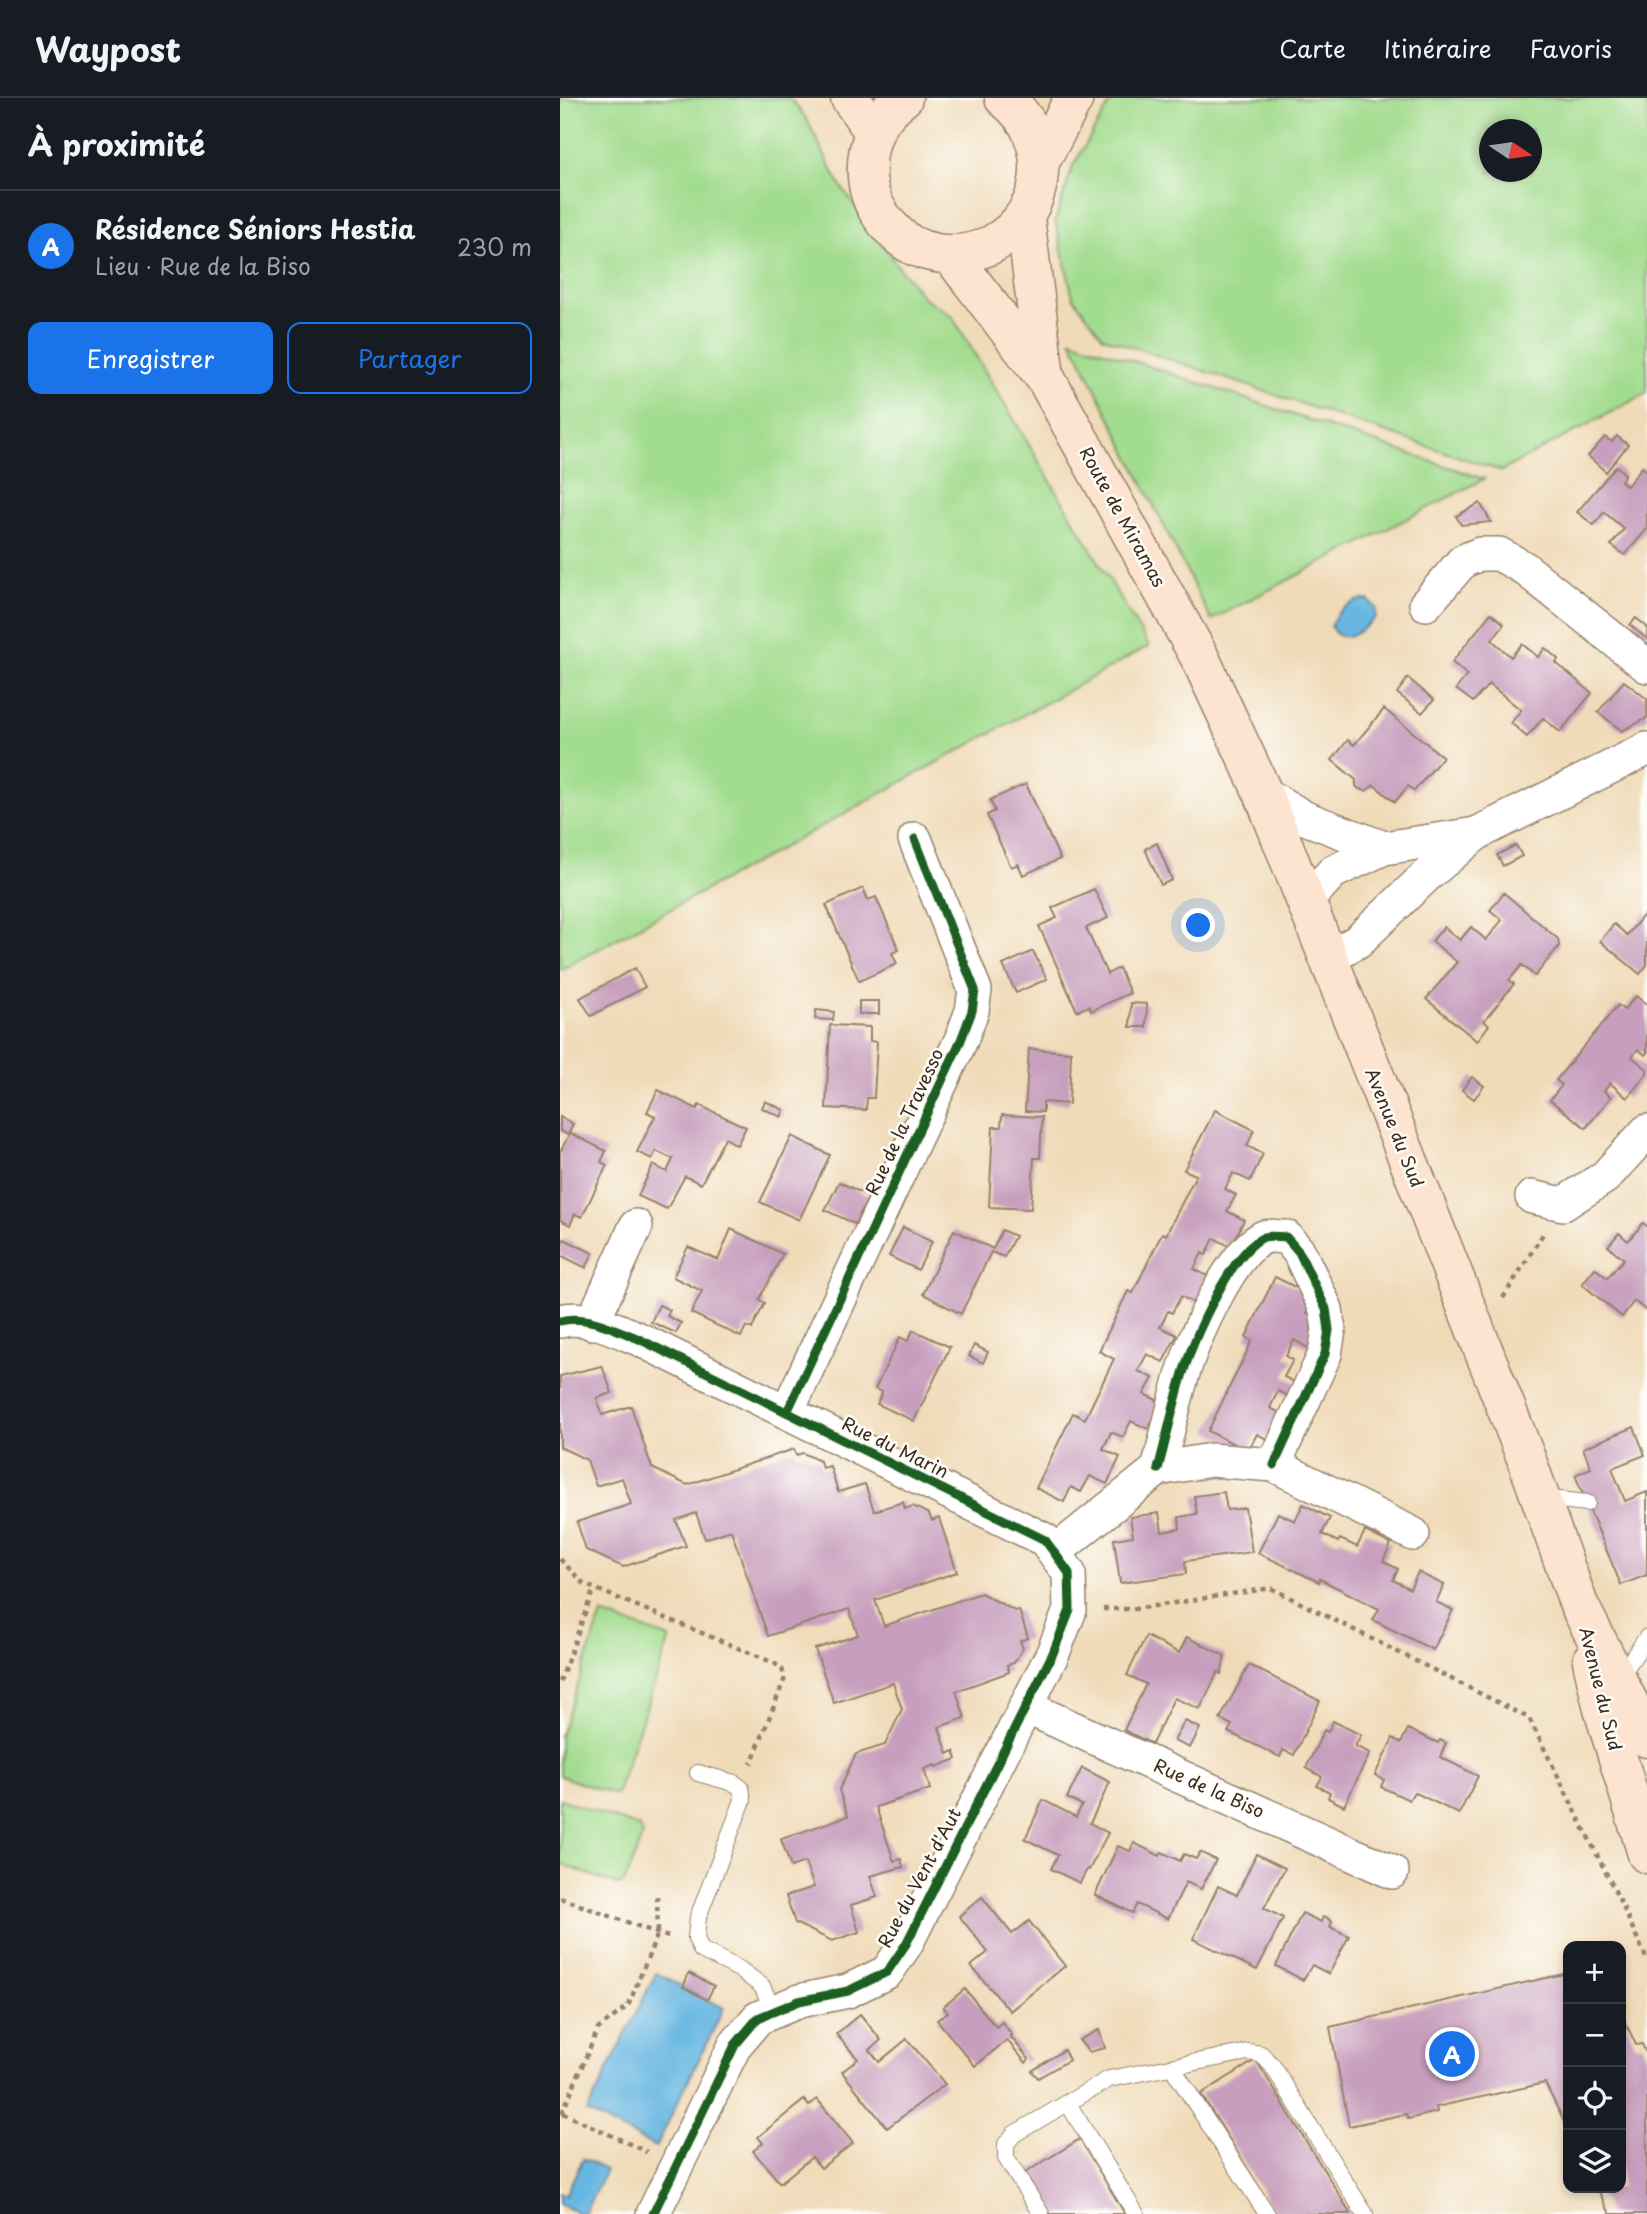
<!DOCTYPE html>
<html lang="fr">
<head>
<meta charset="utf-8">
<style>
  :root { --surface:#171b24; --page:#20242c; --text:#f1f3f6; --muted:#9ea1a6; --line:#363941; --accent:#1a73e8 }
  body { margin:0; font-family:"Playpen Sans",sans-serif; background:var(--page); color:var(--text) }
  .controls { position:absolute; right:21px; bottom:21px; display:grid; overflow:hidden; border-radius:14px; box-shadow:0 4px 10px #0003 }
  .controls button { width:63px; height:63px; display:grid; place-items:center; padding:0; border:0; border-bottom:2px solid var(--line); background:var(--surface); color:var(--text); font:35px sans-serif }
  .compass { position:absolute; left:919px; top:21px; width:63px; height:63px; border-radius:50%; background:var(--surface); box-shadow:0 4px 10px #0003; rotate:103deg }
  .you { position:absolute; left:639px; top:828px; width:24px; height:24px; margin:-18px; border:5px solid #fff; border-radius:50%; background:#1a73e8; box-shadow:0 0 0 10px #1a73e833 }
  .badge { display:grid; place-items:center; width:46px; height:46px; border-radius:50%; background:var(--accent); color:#fff; font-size:23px; font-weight:700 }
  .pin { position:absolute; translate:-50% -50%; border:4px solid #fff; box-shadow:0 2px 7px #0006 }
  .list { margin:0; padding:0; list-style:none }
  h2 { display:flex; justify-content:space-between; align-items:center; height:91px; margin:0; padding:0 28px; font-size:30px }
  h2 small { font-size:23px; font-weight:400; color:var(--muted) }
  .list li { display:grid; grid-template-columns:46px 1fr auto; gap:21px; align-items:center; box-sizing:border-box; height:112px; padding:0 28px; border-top:2px solid var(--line) }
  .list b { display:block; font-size:26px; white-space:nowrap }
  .list p { margin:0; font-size:23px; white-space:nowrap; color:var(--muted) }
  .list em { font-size:23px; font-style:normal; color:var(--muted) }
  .actions { display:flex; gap:14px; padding:21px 28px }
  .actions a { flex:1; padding:16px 0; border:2px solid var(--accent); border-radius:14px; text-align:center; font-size:24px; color:var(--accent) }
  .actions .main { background:var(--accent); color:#fff }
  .icon { flex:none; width:38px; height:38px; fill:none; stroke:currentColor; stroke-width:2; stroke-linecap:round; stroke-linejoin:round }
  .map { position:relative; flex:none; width:1087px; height:2116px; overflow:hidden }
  header { display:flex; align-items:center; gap:42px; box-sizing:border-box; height:98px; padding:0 35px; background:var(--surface); border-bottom:2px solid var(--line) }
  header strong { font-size:33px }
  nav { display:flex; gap:38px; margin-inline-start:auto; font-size:24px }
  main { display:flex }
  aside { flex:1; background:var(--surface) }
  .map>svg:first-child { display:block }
  .green { fill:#a2dc8e; stroke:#6e8356; stroke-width:2; fill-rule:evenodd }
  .water { fill:#68b7e2; stroke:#527080; stroke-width:2 }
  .building { fill:#c79ebd }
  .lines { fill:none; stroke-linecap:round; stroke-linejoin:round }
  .lane-casing { stroke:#96826c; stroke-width:18 }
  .street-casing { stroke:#96826c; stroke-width:36 }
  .secondary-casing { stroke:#96826c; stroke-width:41 }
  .path { stroke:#96826c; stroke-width:4.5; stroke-dasharray:5 5; stroke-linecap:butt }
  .lane { stroke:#fff; stroke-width:16 }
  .street { stroke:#fff; stroke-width:33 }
  .secondary { stroke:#fde4d1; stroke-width:38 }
  .cycleway-casing { stroke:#fdfcf7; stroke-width:13 }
  .cycleway { stroke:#1b5e20; stroke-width:9 }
  .labels { text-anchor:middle; stroke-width:5; stroke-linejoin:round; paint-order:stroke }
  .street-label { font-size:18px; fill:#3b2a1e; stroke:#fdfcf7 }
</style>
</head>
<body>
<header>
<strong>Waypost</strong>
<nav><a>Carte</a><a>Itinéraire</a><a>Favoris</a></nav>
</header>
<main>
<aside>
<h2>À proximité<small></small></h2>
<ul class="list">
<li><span class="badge">A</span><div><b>Résidence Séniors Hestia</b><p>Lieu · Rue de la Biso</p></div><em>230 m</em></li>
</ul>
<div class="actions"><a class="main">Enregistrer</a><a>Partager</a></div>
</aside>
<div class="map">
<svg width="1087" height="2116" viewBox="0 0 1087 2116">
  <rect width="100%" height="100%" fill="#fdfcf7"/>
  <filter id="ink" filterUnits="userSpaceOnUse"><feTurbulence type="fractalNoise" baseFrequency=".0143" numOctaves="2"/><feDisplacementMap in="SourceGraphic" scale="14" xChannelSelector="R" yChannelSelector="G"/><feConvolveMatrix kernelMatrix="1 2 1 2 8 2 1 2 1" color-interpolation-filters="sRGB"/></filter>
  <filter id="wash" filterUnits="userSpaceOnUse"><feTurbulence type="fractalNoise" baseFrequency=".00686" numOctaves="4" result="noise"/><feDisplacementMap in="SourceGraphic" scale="28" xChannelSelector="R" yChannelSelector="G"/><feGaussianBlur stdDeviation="1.57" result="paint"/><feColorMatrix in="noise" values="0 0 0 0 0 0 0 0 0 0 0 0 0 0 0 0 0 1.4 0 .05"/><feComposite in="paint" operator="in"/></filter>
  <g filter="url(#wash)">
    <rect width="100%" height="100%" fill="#f0dbb9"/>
    <!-- green -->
    <g class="green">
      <path d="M0,0h230l16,20 32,64 59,83 26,32 29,19 197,330 -589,324z"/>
      <path d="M553,0h534v295l-146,78 -398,-134 -30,-40 -18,-76 18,-55zM930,32h42v42h-42z"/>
      <path d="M511,242l413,139 -273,141z"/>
      <path d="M42,1516l68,24 -54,157 -56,-19v-40z"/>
      <path d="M0,1701l79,28 4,8 -19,48 -6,2 -58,-21z"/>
    </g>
    <!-- water -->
    <g class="water">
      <path d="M800,502h8l8,8v8l-3,4c-11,11 -32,27 -42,7 3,-15 16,-22 29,-27z"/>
      <path d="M96,1875l68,35 -68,139 -69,-35z"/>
      <path d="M23,2061l23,11 -22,44h-3l-21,-10v-11l5,2z"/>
    </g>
    <g id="blocks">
      <!-- building -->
      <g class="building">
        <path d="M1057,338l11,9 -22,27 -18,-16 17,-19 7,5z"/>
        <path d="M1056,368l9,8 -4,7 6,5 15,-19 5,4v58l-22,26 -14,-10 13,-16 -20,-17 -10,13 -17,-13z"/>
        <path d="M920,405l11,19 -30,3 -5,-9z"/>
        <path d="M931,515l13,11 -12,16 19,17 11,-13 16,13 7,-9 13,11 -2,4 36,30 -32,39 -17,-14 -16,19 -16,-14 10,-13 -32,-26 -16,18 -17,-13 11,-14 -15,-13z"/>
        <path d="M1076,520l11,9v12l-17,-14z"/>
        <path d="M848,580l26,22 -12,13 -25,-20z"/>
        <path d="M1064,583l23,18v19l-25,13 -24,-19z"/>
        <path d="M824,611l59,48 -29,34 -6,-5 -13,16 -21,-17 -8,6 -7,-2 -3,-3v-6l-24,-20 16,-20 6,5z"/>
        <path d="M466,686l34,75 -37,16 -5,-11 -7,3 -24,-52 8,-4 -5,-11z"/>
        <path d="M597,745l15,37 -11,5 -16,-36z"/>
        <path d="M956,747l6,11 -19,10 -6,-11z"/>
        <path d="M303,790l5,12 8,-3 23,53 -7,3 5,11 -38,17 -33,-76z"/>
        <path d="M534,791l14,29 -22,10 21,46 12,-6 11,25 -39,18 -2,-5 -12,5 -38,-85 18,-8 -5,-10z"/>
        <path d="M944,795l54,46 1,7 -24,30 -13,-11 -13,15 5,4 -30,37 5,4 -12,16 -51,-42 31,-37 -25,-21 12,-14 16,13 11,-13 15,13 16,-20 -12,-10z"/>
        <path d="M1087,813v54l-7,9 -40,-33 14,-17 13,11z"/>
        <path d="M473,853l14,28 -31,14 -13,-28z"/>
        <path d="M75,870l10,19 -54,29 -11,-18z"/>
        <path d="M1076,898l11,9v48l-2,2 -7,-6 -6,8 15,12v5l-20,24 -17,-15 -6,8 7,6 -25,31 -36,-28 12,-15 -6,-5 62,-75 6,5z"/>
        <rect x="299" y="903" width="20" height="13"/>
        <path d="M571,905l16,1 -1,23h-16z"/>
        <path d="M256,912l18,2 -1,8 -18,-1z"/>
        <path d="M270,927l40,2v14l7,1 -3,56h-7l-1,12 -40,-2z"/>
        <path d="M469,951l42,3 -2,52 -26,-2v10l-18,-1z"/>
        <path d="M912,979l12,9 -10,13 -12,-9z"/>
        <path d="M98,992l39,19 2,-4 47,22 -9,18 -12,-7 -24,46 -16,-8 -18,33 -29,-13 15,-31 14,7 6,-13 -17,-8 -4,8 -15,-7 18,-36 -8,-4z"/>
        <path d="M205,1003l19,9 -3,7 -19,-9z"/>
        <path d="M655,1012l39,20 -7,16 16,8 -13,27 -17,-8 -8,16 11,6 -9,16 17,9 -13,27 -17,-9 -8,17 -4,-2 -8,16 17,9 -14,27 -16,-9 -9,17 -4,-2 -8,16 17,8 -14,27 -16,-8 -9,17 15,7 -9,16 17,8 -13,27 -17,-8 -8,16 -12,-5 -8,17 17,8 -13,27 -17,-8 -9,16 -10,-5 -7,15 -28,-14 37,-75 12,6 29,-60 -15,-8 29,-60 5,2 29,-60 4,2 30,-60 -12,-5z"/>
        <path d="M442,1017l40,2 -2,41h-6l-3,51 -42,-2 4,-80h8z"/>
        <path d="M0,1019l13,7 -5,11 -8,-4z"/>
        <path d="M10,1035l36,18 -5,11 6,3 -25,52 -7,-3 -5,11 -10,-5v-68z"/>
        <path d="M232,1038l38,19 -31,65 -39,-18z"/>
        <path d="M279,1084l30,14 -14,28 -30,-14z"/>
        <path d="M1083,1125l4,3v85l-13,-10 -12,16 -40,-33 13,-16 12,10 17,-19 -16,-13 11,-13 9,8z"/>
        <path d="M343,1129l29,15 -14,28 -29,-14z"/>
        <path d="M171,1131l52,25 -24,46 6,3 -10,19 -3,7 -6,-3 -5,11 -50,-24 11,-22 -29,-14 15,-30 30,13z"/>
        <path d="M394,1132l39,19 9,-19 13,6 -11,21 -13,-5 -30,62 -38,-20z"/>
        <path d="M4,1141l29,14 -7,15 -26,-13v-8z"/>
        <path d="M715,1179l40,20 -8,16 17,9 -14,27 -16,-9 -8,16 7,4 -9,17 17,8 -6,14 -17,-8 -8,17 17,8 -14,26 -16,-8 -9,17 -40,-20 44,-90 -6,-4z"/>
        <path d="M99,1207l11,5 -3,6 14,7 -5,10 -25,-11z"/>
        <path d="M353,1232l37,17 -36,74 -37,-17 5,-12 -7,-3 25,-52 8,4z"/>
        <path d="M414,1247l14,7 -5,11 -14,-7z"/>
        <path d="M42,1268l10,27 -15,5 5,17 29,-9 21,62 35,17 107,-36 2,6 7,-2 17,8 2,7 8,-2 8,26 27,-8 9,27 29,-9 2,7 8,-3 16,8 3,7 7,-3 18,54 -82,28 9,26 97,-33 34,18 4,-1 9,28 -8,3 3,7 -9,15 -7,2 2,7 -53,19 9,27 -26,9 9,27 6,-3 3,8 -21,8 -1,-2 -11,4 6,20 -54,18 18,54 7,-2 2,8 -33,9 7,21 -26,8 8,27 -27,9 -37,-18 -9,-27 28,-9 -9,-25 -14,5 -10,-28 67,-23 -9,-26 17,-36 29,-9 17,-36 -9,-26 -59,20 -19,-54 43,-14 -9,-26 -81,27 -37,-106 -26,9 -9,-26 -20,7 10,26 -7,2 -56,19 -37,-17 -9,-28 54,-18 -9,-26 -26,8 -9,-26 -27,-13v-71z"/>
        <path d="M1074,1329l11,28 -33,13 13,33 22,-9v83l-26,10 -46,-110 16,-7 -8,-20z"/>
        <path d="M664,1394l3,18 18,-2 7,44 -67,9 1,13 -66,9 -6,-44 19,-3 -3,-19 29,-4 3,19 18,-3 -1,-12 18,-3 -3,-18z"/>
        <path d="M743,1406l27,14 -8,16 16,8 2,-3 17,8 8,-16 26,13 -8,17 15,8 -5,11 17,9 8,-17 26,13 -8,17 17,8 -20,40 -60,-30 6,-11 -59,-30 -1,3 -61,-29 20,-40 17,8z"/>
        <path d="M586,1538l33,17 8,-16 38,19 -4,18 -3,-2 -18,37 -26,-11 -22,46 -28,-14 22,-46 -19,-9z"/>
        <path d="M689,1567l71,36 -26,54 -11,-5 -3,7 -52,-25 4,-7 -12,-6z"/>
        <path d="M625,1623l15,7 -10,20 -16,-7z"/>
        <path d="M773,1623l28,14 -6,11 15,7 -26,53 -16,-8 2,-6 -13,-6 5,-9 -16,-9 18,-38 4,2z"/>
        <path d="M848,1631l30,14 2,-3 6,3 -6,14 38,19 -19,38 -45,-22 -5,8 -28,-13 3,-7 -9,-5 18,-37 8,5z"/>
        <path d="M522,1670l28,14 -20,41 18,10 -19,37 -2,-1 -7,14 -29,-14 7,-14 -33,-16 18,-39 33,17 6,-12 -15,-7z"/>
        <path d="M574,1745l26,13 2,-4 18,9 4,-7 12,5 4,-7 16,8 -15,29 -15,-7 -18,37 -31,-15 -5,9 -37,-18 23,-49 12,5z"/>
        <path d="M696,1756l29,14 -21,40 19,10 -26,52 -64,-31 25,-53 19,9z"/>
        <path d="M422,1799l30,37 17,-13 36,45 -55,45 -39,-45 17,-14 -29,-36z"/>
        <path d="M742,1815l19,9 2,-5h3l6,5 -2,5 19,9 -20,38 -17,-9 -9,15 -27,-14z"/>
        <path d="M129,1875l25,13 -7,14 -24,-13z"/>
        <path d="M1008,1875v157l-23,-47 -109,24 1,5 -29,7 -2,-5 -57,12 -19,-99z"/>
        <path d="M405,1891l31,38 6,-5 10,13 -2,1 19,23 -3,4 -19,-23 -32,26 -38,-46 11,-8 -5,-5z"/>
        <path d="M1061,1915l15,32 6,-1 5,11v159h-37l-13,-26h24z"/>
        <path d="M300,1916l21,26 -11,10 9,12 28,-23 38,45 -58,44 -45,-56 16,-13 -22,-25z"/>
        <path d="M539,1932l6,18 -16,4 -10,-12z"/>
        <path d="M504,1952l5,10 -31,18 -6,-7z"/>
        <path d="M696,1962l95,154h-75l-75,-120z"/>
        <path d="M257,2001l36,44 -32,25 -9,-11 -32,26 -27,-32 10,-8 -5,-6 46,-37 5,6z"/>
        <path d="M520,2041l45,75h-75l-25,-41z"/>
      </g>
    </g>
  </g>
  <g filter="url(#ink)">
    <use href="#blocks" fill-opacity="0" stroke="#96826c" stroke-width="2"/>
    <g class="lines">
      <defs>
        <g id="lane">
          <path d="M981,1400l46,5"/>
          <path d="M1059,1580l28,-41"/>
          <path d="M138,1675l36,10 7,5 2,12 -45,117 -2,21 5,12 38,19 23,17 12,26"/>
          <path d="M612,1969l95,147"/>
          <path d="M507,2004l69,112"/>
          <path d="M481,2116l-35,-56v-14l8,-10 95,-55 139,-27 13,2 11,11 93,149"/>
        </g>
        <g id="street">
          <path d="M866,506l37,-43 17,-7h19l25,14 123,98"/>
          <path d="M703,695l42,25 79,30 92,-14 -50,42 -68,65 -30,17"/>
          <path d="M916,736l171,-85"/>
          <path d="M745,804l28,-30 51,-24"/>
          <path d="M972,1099l31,7 42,-27 42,-46"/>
          <path d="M0,1223c27,-7 57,9 81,19l404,200 24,33 1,37 -17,43 -147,291 -19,28 -39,19 -49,10 -41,17 -23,27 -82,169"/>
          <path d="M32,1225l44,-97"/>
          <path d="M227,1314l174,-372 11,-29 3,-21 -60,-151"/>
          <path d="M598,1371c9,-33 16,-67 26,-99 11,-34 47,-118 80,-133 6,-2 15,0 22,0l13,15 27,57 3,21 -4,24 -51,111"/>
          <path d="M495,1454l103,-83 53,-9 63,5 139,69"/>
          <path d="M466,1609l366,165"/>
        </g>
        <g id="secondary">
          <path d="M290,0l24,34"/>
          <path d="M343,0c-26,19 -38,47 -36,78 1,20 10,37 24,52 11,13 27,22 45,25 67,11 122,-53 97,-117 -5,-15 -17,-28 -29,-38"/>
          <path d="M480,64l34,-64"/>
          <path d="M465,119l20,160"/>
          <path d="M391,157l95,124 154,279 63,135 263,665 53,147 68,133"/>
          <path d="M1032,1563l11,48 44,145"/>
        </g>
      </defs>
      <!-- lane casing -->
      <use href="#lane" class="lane-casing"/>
      <!-- street casing -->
      <use href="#street" class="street-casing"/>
      <!-- secondary casing -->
      <use href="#secondary" class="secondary-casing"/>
      <!-- path -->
      <g class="path">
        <path d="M943,1200l40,-64"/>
        <path d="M0,1461l24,25 190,79 8,6 3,9 -34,86"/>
        <path d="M543,1511h32l136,-21 258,130 95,191 23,51"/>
        <path d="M0,1584l34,-94"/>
        <path d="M0,1800l111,40"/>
        <path d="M2,2015l36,-84 30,-23 30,-73 -1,-37"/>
        <path d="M3,2015l84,39"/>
      </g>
      <!-- lane -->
      <use href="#lane" class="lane"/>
      <!-- street -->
      <use href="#street" class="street"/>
      <!-- secondary -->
      <use href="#secondary" class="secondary"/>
      <defs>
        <g id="cycleway">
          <path d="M0,1223c27,-7 57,9 81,19l404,200 24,33 1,37 -17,43 -147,291 -19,28 -39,19 -49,10 -41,17 -23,27 -82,169"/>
          <path d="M227,1314l174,-372 11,-29 3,-21 -60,-151"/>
          <path d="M598,1371c9,-33 16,-67 26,-99 11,-34 47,-118 80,-133 6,-2 15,0 22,0l13,15 27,57 3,21 -4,24 -51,111"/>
        </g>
      </defs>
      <!-- cycleway casing -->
      <use href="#cycleway" class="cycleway-casing"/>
      <!-- cycleway -->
      <use href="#cycleway" class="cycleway"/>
    </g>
  </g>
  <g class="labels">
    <!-- street labels -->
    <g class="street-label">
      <text transform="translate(562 419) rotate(61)" y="6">Route de Miramas</text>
      <text transform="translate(345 1024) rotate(-65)" y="6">Rue de la Travesso</text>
      <text transform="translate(834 1030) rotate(68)" y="6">Avenue du Sud</text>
      <text transform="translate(335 1350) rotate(26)" y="6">Rue du Marin</text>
      <text transform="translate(1040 1591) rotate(76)" y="6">Avenue du Sud</text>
      <text transform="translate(649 1691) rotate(24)" y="6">Rue de la Biso</text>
      <text transform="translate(360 1780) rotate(-62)" y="6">Rue du Vent d'Aut</text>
    </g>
  </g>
</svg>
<div class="controls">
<button>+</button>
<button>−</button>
<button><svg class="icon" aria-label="locate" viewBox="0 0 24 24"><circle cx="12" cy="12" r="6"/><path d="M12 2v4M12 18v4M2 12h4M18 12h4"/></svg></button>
<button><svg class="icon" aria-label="layers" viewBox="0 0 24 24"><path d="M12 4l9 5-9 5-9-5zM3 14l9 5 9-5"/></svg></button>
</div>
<svg class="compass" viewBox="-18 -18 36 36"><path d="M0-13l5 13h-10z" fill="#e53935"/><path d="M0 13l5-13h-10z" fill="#9ea1a6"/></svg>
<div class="you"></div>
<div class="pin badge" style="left:892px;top:1956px">A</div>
</div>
</main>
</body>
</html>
